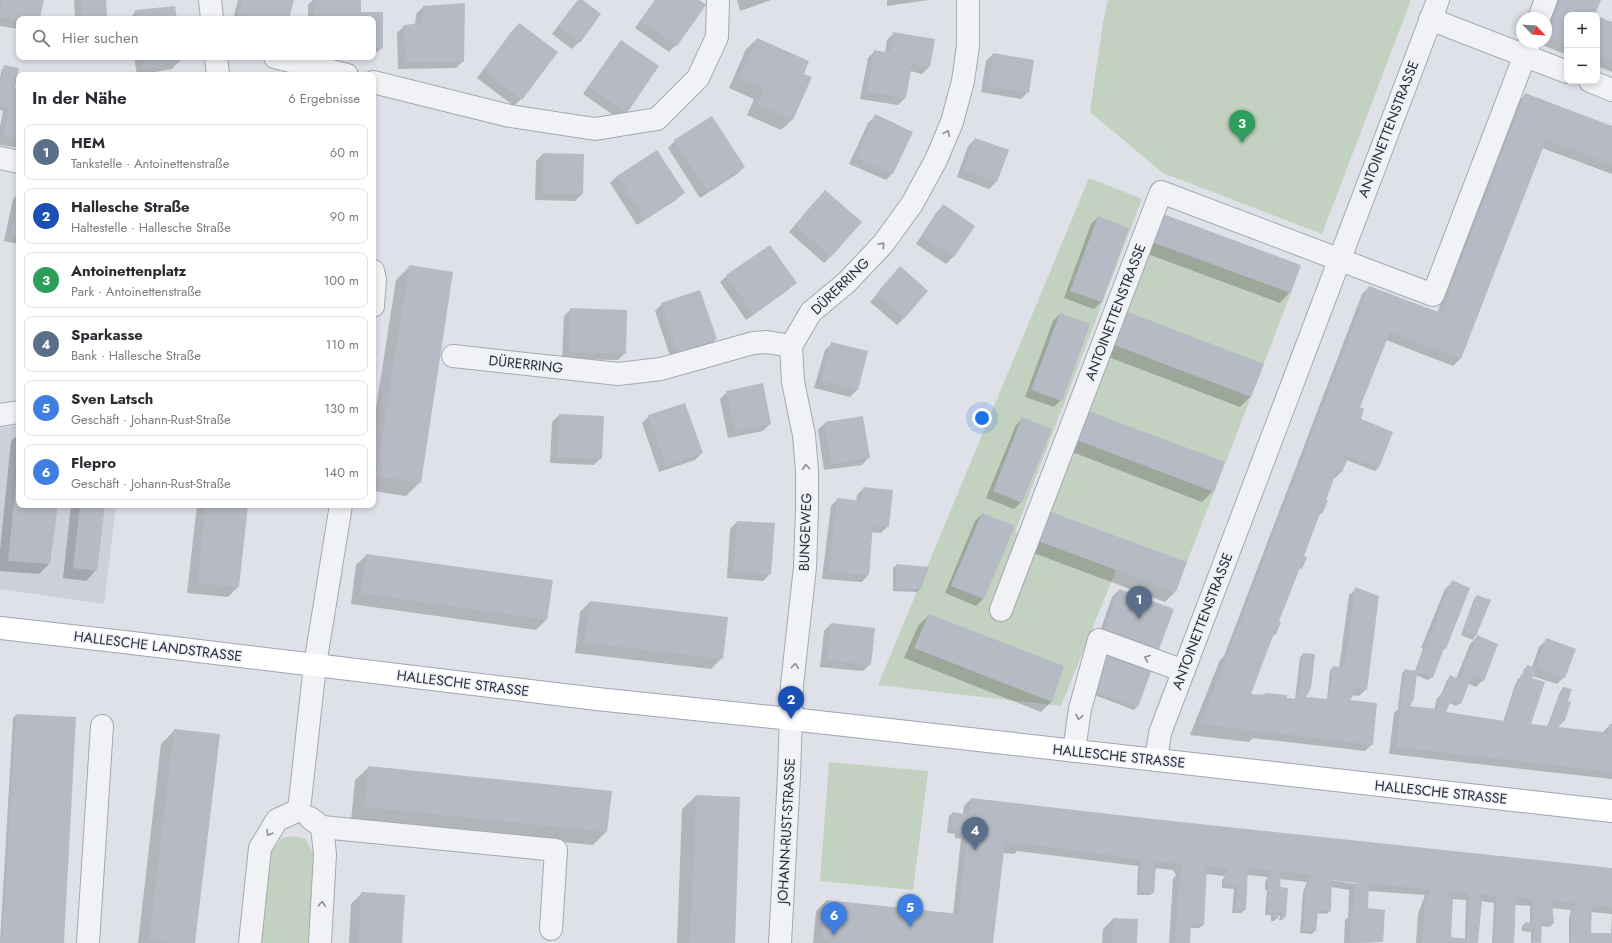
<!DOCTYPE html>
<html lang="de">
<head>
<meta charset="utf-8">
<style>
  :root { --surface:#fff; --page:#f2f2f3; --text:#2b2b33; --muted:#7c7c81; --line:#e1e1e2; --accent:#7c3aed }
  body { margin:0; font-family:Jost,sans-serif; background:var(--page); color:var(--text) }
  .controls { position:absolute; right:12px; top:12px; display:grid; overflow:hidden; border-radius:8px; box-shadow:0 2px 6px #0003 }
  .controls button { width:36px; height:36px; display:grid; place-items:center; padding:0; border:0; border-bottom:1px solid var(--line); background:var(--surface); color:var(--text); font:20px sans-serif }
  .compass { position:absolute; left:1516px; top:12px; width:36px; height:36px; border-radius:50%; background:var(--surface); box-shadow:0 2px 6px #0003; rotate:115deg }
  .you { position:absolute; left:982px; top:418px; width:14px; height:14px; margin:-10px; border:3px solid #fff; border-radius:50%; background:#1a73e8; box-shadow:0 0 0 6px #1a73e833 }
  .badge { display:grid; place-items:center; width:26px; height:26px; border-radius:50%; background:var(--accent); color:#fff; font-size:13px; font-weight:700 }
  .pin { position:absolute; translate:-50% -33px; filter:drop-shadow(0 1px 2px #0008) }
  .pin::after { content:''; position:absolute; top:21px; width:14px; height:12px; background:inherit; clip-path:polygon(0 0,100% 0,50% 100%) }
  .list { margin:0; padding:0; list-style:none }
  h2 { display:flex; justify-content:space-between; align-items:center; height:52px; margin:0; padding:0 16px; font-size:17px }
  h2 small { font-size:13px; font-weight:400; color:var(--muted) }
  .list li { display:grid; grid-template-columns:26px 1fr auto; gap:12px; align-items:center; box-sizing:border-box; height:56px; margin:0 8px 8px; padding:0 8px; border:1px solid var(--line); border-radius:8px }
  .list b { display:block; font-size:15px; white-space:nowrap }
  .list p { margin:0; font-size:13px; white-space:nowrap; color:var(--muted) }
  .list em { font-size:13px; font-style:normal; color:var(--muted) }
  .icon { flex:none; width:22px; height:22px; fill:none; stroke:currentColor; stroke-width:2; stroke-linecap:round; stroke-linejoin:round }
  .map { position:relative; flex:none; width:1612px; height:943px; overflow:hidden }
  .search { position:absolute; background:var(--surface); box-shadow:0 2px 6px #0003; left:16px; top:16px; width:360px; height:44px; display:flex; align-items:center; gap:10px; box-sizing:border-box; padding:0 14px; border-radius:8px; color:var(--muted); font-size:15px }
  .panel { position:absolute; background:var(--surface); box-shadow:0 2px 6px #0003; left:16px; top:72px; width:360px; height:436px; border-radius:8px }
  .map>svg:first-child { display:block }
  .built { fill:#cdd0d9 }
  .green { fill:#c3d1c0 }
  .shadow { fill:#0003; fill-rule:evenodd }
  .building { fill:#b6bac4; fill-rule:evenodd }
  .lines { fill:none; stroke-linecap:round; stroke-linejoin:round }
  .minor-casing { stroke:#a4a8b1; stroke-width:24 }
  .major-casing { stroke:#9ea5b3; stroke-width:24 }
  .minor { stroke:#f1f2f6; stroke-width:22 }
  .major { stroke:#fff; stroke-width:22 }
  .oneway { stroke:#8c909a }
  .labels { text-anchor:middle; stroke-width:3; stroke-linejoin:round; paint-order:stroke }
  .street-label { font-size:14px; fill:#282e3e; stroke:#eef0f5 }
</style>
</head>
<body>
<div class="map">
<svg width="1612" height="943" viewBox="0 0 1612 943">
  <rect width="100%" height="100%" fill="#dee1e7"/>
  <!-- built -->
  <path class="built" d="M19,425v80h97l-12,99 -104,-15v-161z"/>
  <!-- green -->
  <g class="green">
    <path d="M1108,0h303l-89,234 -159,-61 -73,-61 13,-90z"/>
    <path d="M1089,178l53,21 -127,333 101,38 -55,136 -183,-21z"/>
    <path d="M1152,242l139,51 -104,269 -138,-51z"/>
    <path d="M829,762l99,9 -15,119 -93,-9z"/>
    <path d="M293,836l13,3 8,16 -5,88h-49l9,-88 13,-17z"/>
  </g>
  <!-- shadow -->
  <g class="shadow">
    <path d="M0,0h43l-4,19h-20v10l-19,-3z"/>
    <path d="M74,0h31l1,16 -2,3h-29z"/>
    <path d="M238,0h55l-5,19h-55z"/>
    <path d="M313,0h47v13h22v35l-9,7v-36h-65v-14z"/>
    <path d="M578,0h3l-2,42 -7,7 -20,-15z"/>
    <path d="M655,0h42l7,5 -28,40 -7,7 -34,-24z"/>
    <path d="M737,0h34l-31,11z"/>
    <path d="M887,0h42l-42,6z"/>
    <path d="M1557,0h43l-6,15h-27v40l-27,-11 1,-2h5v-13z"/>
    <path d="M423,7l40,54 -7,7 -58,1 -1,-36 7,-7 11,-1 1,-11z"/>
    <path d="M136,11l40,8h-47z"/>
    <path d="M1597,17l15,6v49l-15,-6z"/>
    <path d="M519,24l2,75 -7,7 -37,-28 35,-47z"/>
    <path d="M894,33l35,34 -7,7 -12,-3 -5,27 -7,7 -38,-6 8,-41 7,-7 10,2 2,-13z"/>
    <path d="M757,39l45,35 8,4 -18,42 -11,10 -34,-15 7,-16 -25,-11 17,-39z"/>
    <path d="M622,41l4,71 -7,7 -36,-25 32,-46z"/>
    <path d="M993,54l35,38 -7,7 -40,-7 5,-31z"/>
    <path d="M134,57h45v4l-7,8 -35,6z"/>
    <path d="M5,66l8,22 6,1v59l-19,-3v-18l3,-16 -3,-1v-33l2,-8z"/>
    <path d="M1526,94l86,33v47l-70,-26 -82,211 -7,7 -67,-26 -27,68 1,11 32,13 -14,36 -3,3 -29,-11 -4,11 -7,7h-2l-9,23 -1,11 -5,4 -15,41 -2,11 -5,5 -19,49 -2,12 -4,5 -22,56 14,1 2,-2 30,6 5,-43 3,-3 1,44 23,2 3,-30 4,-3 5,1 10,-73 7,-6 10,100 -7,7 -7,-1 -4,5 24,44 -7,7 -112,-13 -4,4 -59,-7 30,-75 4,-4 138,-362 7,-7 68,26 82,-212z"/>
    <path d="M875,116l18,57 -7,7 -37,-16 19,-41z"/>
    <path d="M975,139l33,11 -12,32 -7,7 -32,-12 11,-31z"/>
    <path d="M675,141l69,26 -7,7 -37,24 -32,-50z"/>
    <path d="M543,154l39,40 -7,7 -40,-1 1,-39z"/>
    <path d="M617,176l66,17 -7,7 -39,25 -27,-42z"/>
    <path d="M19,193v51l-15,-3 9,-42z"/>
    <path d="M818,198l13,58 -7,7 -35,-31z"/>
    <path d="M943,206l31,20 -21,31 -7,7 -30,-20 20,-31z"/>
    <path d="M1098,217l30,12 -27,73 -7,7 -30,-11 27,-74z"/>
    <path d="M1153,226l137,66 -10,11 -138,-51z"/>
    <path d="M410,266l10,216 -14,14 -33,-5v-64l23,-147z"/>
    <path d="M894,275l10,43 -7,7 -27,-23z"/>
    <path d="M727,276l68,7 -7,7 -42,30 -26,-38z"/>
    <path d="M662,304l54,35 -7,7 -38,13 -16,-48z"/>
    <path d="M571,309l54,44 -7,7 -56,-1 2,-43z"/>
    <path d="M1060,314l1,86 -7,7 -29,-10 28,-76z"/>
    <path d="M1115,322l148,42 -13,33 -10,10 -137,-52z"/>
    <path d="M832,343l35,9 -10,38 -7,7 -36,-9 11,-38z"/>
    <path d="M727,392l43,32 -7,7 -35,7 -8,-39z"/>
    <path d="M559,415l42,43 -7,7 -44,-2 2,-41z"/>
    <path d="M649,416l53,37 -7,7 -36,12 -17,-49z"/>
    <path d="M1023,418l-2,84 -7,7 -28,-11 30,-73z"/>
    <path d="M1078,422l135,69 -11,11 -135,-52z"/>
    <path d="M825,423l43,35 -6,7 -38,5 -6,-40z"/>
    <path d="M19,434v71h38l-8,59 -10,10 -39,-3v-21l11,-109z"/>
    <path d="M864,488l24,38 -7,7 -10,-1 -3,43 -6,7 -40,-3 9,-73 7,-7 18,2 1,-6z"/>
    <path d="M71,505h33l-8,65 -10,11 -23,-3z"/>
    <path d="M197,505h50l-9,82 -10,10 -41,-4z"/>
    <path d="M982,514l31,13 -30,72 -7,7 -31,-13 30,-72z"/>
    <path d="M737,522l37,2 -4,50 -7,7 -36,-3 3,-49z"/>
    <path d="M1039,522l136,70 -10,10 -137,-51z"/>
    <path d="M367,555l179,65 -10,10 -185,-26 5,-39z"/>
    <path d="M897,565l23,24 -3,3 -24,-1v-23z"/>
    <path d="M1452,582l-7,66 -4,5 -9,24 -4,3 -13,-5 -8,32 27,3 3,-12 4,-3 6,-15 3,-3 6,2 14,-35 7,-7 6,43 -7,7 -9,-4 -7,20 -4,3 -7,-3 -5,10 59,9 12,-37 3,-6 4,-3 2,-7 4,-3 4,1 7,-20 7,-7 18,37 -7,7 -25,-8 -2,49 17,2 13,-35 3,-4 -7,40 47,4 7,-7h2v54l-223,-25 5,-41 5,-5h-1l4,-35 3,-3 10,1 8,-22 -2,-1 24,-59z"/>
    <path d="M1119,590l18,116 -3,4 -45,-17 9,-56 14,-40z"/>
    <path d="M1477,596l12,5 -16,39 -12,-5 13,-36z"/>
    <path d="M590,602l132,56 -11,11 -136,-16 5,-41z"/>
    <path d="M929,615l134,52 -12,35 -10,10 -137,-54 14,-32z"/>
    <path d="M831,624l39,40 -7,7 -43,-4 4,-36z"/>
    <path d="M16,715l47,228h-63l13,-225z"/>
    <path d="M175,730l19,213h-56l23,-199z"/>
    <path d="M369,767l237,65 -13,13 -242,-24 4,-41z"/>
    <path d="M696,796l43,2 -5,145h-57l5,-134z"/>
    <path d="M971,799l173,20 468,50v74h-43v-25l2,-8 -19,-2 1,16 -4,3 -8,-1 -1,16 -9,1v-11l-9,-1v-5l3,-3 5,1v-18l-15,-1 -2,38h-21l2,-40 -13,-2 -5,42h-60l2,-29 7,-19 -57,-4 -1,18 15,33 -38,1 1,-23 3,-2 1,-28 -18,-3 -1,24 -3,3 -10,-1 -1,17 -4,4 -12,-1 3,-41 4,-10 -28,-3v9l6,29 -3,3h-3l1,-4 -3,-1v3l-3,3h-3v-6h-6l2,-25h-2v-8l3,-5 -21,-2 -2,35 -4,3h-9l2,-24 -12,-1v-7l3,-5 -20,-2 -2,51 -4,3h-9l-1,15h-20l4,-64 3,-4 -3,-5 -19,-2 -1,24 -3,3h-13l1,-29 -121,-15 -3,3 -11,-1 -11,90h-179l3,-32 10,-10 127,14 8,-76 -6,-1v-4l-8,-1 2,-17 4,-3 10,1 1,-8zM1331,878l30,5 -1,2 -29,-5zM1452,899l14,1 -1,39 -15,-1zM1591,912l21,2 -1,20h-21z"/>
    <path d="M361,894l40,49h-52l2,-39z"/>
    <path d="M1113,919l23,24h-34l1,-14z"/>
  </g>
  <!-- building -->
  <g class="building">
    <path d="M2,0h42l-4,19h-21v2l-19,-4z"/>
    <path d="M81,0h25l1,17 -25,2z"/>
    <path d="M242,0h52l-5,19h-30l-21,-4z"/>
    <path d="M315,0h46v12h22v36h-10v-29h-58z"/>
    <path d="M578,0h5l18,14 -21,29 -22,-17z"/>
    <path d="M656,0h43l7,5 -29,41 -36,-25z"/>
    <path d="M1561,0h40l-6,15h-28v30l-21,-8z"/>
    <path d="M465,3l-1,59h-59l-1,-37 18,-2 1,-17z"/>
    <path d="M175,6l2,13h-40l-2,-9z"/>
    <path d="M1597,16l15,6v40l-15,-6z"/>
    <path d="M519,23l39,29 -36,48 -39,-30z"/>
    <path d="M893,32l42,7 -5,28 -18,-3 -6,34 -39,-6 7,-42 16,3z"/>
    <path d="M757,38l52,23 -5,13 8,3 -19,43 -36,-16 7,-15 -25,-11z"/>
    <path d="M621,40l38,26 -32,47 -38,-26z"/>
    <path d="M993,53l41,7 -5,33 -42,-7z"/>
    <path d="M142,57h38v5l-36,7z"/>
    <path d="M4,65l15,3 -4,20h4v52l-16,-3 6,-29 -9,-2v-20z"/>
    <path d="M1525,93l87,33v38l-66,-24 -85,219 -71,-27 -30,75 4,2 -3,10 32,13 -14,36 -36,-14 -1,5 5,2 -5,11 -5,-2 -11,30 2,1 -5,11 -2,-1 -17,45 3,1 -5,12 -2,-1 -21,53 2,1 -5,13 -2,-2 -23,61 14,1v-2l22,2v3l11,1 5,-46 12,1 -4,34 -5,9 23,2 4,-33 12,2 10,-81 24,9 -12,94 -12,-2 -1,7 -4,5 27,3 -4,42 -173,-21 30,-76 139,-362 72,27z"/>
    <path d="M875,114l38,18 -20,42 -37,-17z"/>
    <path d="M712,116l33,51 -38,25 -33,-52z"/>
    <path d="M975,138l34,12 -12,32 -34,-12z"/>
    <path d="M657,150l28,43 -41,26 -27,-43z"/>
    <path d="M543,153l41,1 -1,40h-41z"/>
    <path d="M825,190l37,32 -31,35 -36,-32z"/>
    <path d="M18,197l1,1v38l-8,-2z"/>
    <path d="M943,204l32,22 -21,31 -32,-21z"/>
    <path d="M1163,214l138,51 -10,28 -139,-51z"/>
    <path d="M1098,216l31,12 -27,74 -32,-11z"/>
    <path d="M770,245l27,38 -44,30 -27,-38z"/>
    <path d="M409,265l44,7 -32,211 -45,-7z"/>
    <path d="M900,266l28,25 -24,28 -28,-25z"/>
    <path d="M700,290l17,49 -39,14 -17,-50z"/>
    <path d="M570,308l57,2 -1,44 -57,-2z"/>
    <path d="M1125,311l139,53 -13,33 -139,-53z"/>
    <path d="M1060,313l30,11 -28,77 -31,-11z"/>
    <path d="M831,342l37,9 -10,39 -37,-9z"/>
    <path d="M763,383l8,41 -36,8 -9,-41z"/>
    <path d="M685,403l18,50 -37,13 -18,-51z"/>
    <path d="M1088,411l137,51 -11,30 -137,-52z"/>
    <path d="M559,414l45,2 -2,43 -45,-2z"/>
    <path d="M863,416l7,42 -39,6 -6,-42z"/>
    <path d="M1022,417l30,12 -30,74 -29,-12z"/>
    <path d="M18,463l1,42h39l-8,59 -42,-3z"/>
    <path d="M863,487l30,3 -4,37 -16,-2 -4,50 -40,-3 8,-74 25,3z"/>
    <path d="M80,505h25l-8,66 -24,-3z"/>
    <path d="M206,505h42l-9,82 -42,-4z"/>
    <path d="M1049,511l138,51 -11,30 -138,-51z"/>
    <path d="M982,513l33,13 -31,73 -33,-13z"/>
    <path d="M737,521l38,2 -4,51 -38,-2z"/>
    <path d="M366,554l187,26 -6,40 -186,-27z"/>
    <path d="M896,564l33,3 -8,22 -25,-1z"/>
    <path d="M1452,580l18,8 -24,61 -2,-1 -11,30 -16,-6 -3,27 -4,7 27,3 3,-15h3l7,-19 10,5 17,-45 21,9 -14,37 -12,-5 -11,28 -10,-4 -5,12 59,9 13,-40h1l2,-6h2l4,-10 9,3 -4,10 13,4 -14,42 18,2 14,-39 9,2 -4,12 3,1 -6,18 -7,7 51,6v-9h3v48l-216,-25 9,-78 11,2z"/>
    <path d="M1119,589l55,20 -36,98 -46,-17 12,-60z"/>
    <path d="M1477,595l14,5 -15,36 -13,-5z"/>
    <path d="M590,601l138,16 -5,42 -138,-16z"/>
    <path d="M929,614l135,52 -12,36 -138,-54z"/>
    <path d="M831,623l44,5 -4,37 -44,-5z"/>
    <path d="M1546,638l30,11 -11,29 -29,-10z"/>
    <path d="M16,714l60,3 -12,226h-62z"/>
    <path d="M174,729l46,5 -25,209h-25l-21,-3z"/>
    <path d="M368,766l244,25 -5,41 -243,-25z"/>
    <path d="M696,795l44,2 -5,146h-45z"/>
    <path d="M971,798l173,20 468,50v39l-20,-2 -1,28h21v10h-41l1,-29 3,-11 -23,-2 2,23 -12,-1 -1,20 -8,-1 1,-13 -9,-1v-6l7,1 1,-24 -17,-2 -2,46h-20l3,-47 -19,-2 4,7 -4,42h-55l1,-37 7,-17 -62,-5 -1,24 17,2 -2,32 -33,1 1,-31 3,1 1,-30 -23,-3 -1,31 -13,-1 -2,21 -13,-1 3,-42 5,-13 -30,-4 -1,16 8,1 -2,29h-4l1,-4 -5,-1v7l-4,-1v-6h-6l1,-25h-1v-9l4,-7 -24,-3 -2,42h-11l2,-24 -12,-1v-8l4,-8 -22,-3 -3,59h-13l-1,18h-15l5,-72 3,-3 -3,-4 -27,-3 3,6 -2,26 -15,-1 2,-32 -68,-10 -68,-8 -12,101h-162v-4l-9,-1 4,-38 133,14 8,-82 -17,-2 2,-18 17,3zM1448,891l21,2 -2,46 -16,-2 2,-38z"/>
    <path d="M361,892l44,3 -3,48h-44z"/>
    <path d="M1113,918l25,1 -1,24h-25z"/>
  </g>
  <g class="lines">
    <defs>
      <g id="minor">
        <path d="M210,0l2,19"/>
        <path d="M1539,18l7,-18"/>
        <path d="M1430,19l137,53"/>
        <path d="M216,57l2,18"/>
        <path d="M275,57l72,18"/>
        <path d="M1590,81l22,9"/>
        <path d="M373,82l137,34 85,13 62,-10 41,-41 19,-41 1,-37"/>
        <path d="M0,158l19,4"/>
        <path d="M373,271l2,8 -2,27"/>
        <path d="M791,346l20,-34 35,-29 37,-39 29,-40 24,-44 16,-38 11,-41 5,-35v-46"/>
        <path d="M453,356l165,18 43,-5 92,-26 14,-1 24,4"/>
        <path d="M0,415l19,-3"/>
        <path d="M1001,610l160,-418 272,103 97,-253"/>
        <path d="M1074,751l6,-42 19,-69 85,31"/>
        <path d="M1156,760l4,-27 3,-8 275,-725"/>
        <path d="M299,810l16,-145 26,-160"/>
        <path d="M310,818l12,9 3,27 -5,89"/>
        <path d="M322,827l234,23 -5,79"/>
        <path d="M88,943l14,-217"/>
        <path d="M250,943l10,-95 17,-28 22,-10"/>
        <path d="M780,943l9,-168 3,-90 13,-118 2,-58v-38l-3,-36 -11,-53 -2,-36"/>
      </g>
      <path id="major" d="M0,628l124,14 473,57 194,20 821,92"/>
    </defs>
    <!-- minor casing -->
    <use href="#minor" class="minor-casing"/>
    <!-- major casing -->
    <use href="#major" class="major-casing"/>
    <!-- minor -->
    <use href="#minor" class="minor"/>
    <!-- major -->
    <use href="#major" class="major"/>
  </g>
  <!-- one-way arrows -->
  <defs><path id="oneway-chevron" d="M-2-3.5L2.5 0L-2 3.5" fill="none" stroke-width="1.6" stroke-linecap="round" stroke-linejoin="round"/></defs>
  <g class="oneway">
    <use href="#oneway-chevron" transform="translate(947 133) rotate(-67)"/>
    <use href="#oneway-chevron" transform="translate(882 245) rotate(-49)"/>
    <use href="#oneway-chevron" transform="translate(806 467) rotate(-94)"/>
    <use href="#oneway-chevron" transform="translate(1147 658) rotate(-160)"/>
    <use href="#oneway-chevron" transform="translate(795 666) rotate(-84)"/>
    <use href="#oneway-chevron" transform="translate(1079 717) rotate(99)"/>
    <use href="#oneway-chevron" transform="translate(269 833) rotate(121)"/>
    <use href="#oneway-chevron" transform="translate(322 904) rotate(-87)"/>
  </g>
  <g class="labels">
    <!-- street labels -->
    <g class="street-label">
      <text transform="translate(1388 129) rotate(-69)" y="5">ANTOINETTENSTRASSE</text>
      <text transform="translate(840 286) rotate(-44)" y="5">DÜRERRING</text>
      <text transform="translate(1115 312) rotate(-69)" y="5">ANTOINETTENSTRASSE</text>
      <text transform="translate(526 364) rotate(6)" y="5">DÜRERRING</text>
      <text transform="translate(805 532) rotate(-88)" y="5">BUNGEWEG</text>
      <text transform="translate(1202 621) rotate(-69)" y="5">ANTOINETTENSTRASSE</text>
      <text transform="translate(158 646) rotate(7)" y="5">HALLESCHE LANDSTRASSE</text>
      <text transform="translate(463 683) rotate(7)" y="5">HALLESCHE STRASSE</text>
      <text transform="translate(1119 756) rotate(6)" y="5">HALLESCHE STRASSE</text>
      <text transform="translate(1441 792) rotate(6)" y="5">HALLESCHE STRASSE</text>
      <text transform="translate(786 831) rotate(-87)" y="5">JOHANN-RUST-STRASSE</text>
    </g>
  </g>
</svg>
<div class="controls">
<button>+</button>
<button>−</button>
</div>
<svg class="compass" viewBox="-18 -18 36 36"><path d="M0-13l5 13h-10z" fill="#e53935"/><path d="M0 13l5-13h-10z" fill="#7c7c81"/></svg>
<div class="you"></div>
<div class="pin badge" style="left:1139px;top:619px;background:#5c6f8a">1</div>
<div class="pin badge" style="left:791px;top:719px;background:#1a4fb4">2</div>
<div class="pin badge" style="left:1242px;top:143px;background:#2e9e5b">3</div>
<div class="pin badge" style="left:975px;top:850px;background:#5c6f8a">4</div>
<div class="pin badge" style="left:910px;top:927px;background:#3f7fe0">5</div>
<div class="pin badge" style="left:834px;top:935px;background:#3f7fe0">6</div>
<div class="search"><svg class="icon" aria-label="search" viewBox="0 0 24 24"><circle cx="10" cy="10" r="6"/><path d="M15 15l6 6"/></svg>Hier suchen</div>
<section class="panel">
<h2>In der Nähe<small>6 Ergebnisse</small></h2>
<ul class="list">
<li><span class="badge" style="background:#5c6f8a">1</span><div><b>HEM</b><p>Tankstelle · Antoinettenstraße</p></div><em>60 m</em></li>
<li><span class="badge" style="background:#1a4fb4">2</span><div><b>Hallesche Straße</b><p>Haltestelle · Hallesche Straße</p></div><em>90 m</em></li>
<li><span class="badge" style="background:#2e9e5b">3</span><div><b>Antoinettenplatz</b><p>Park · Antoinettenstraße</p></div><em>100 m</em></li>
<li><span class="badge" style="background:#5c6f8a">4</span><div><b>Sparkasse</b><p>Bank · Hallesche Straße</p></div><em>110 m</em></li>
<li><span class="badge" style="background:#3f7fe0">5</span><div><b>Sven Latsch</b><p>Geschäft · Johann-Rust-Straße</p></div><em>130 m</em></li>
<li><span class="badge" style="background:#3f7fe0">6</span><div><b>Flepro</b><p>Geschäft · Johann-Rust-Straße</p></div><em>140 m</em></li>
</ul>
</section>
</div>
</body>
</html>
